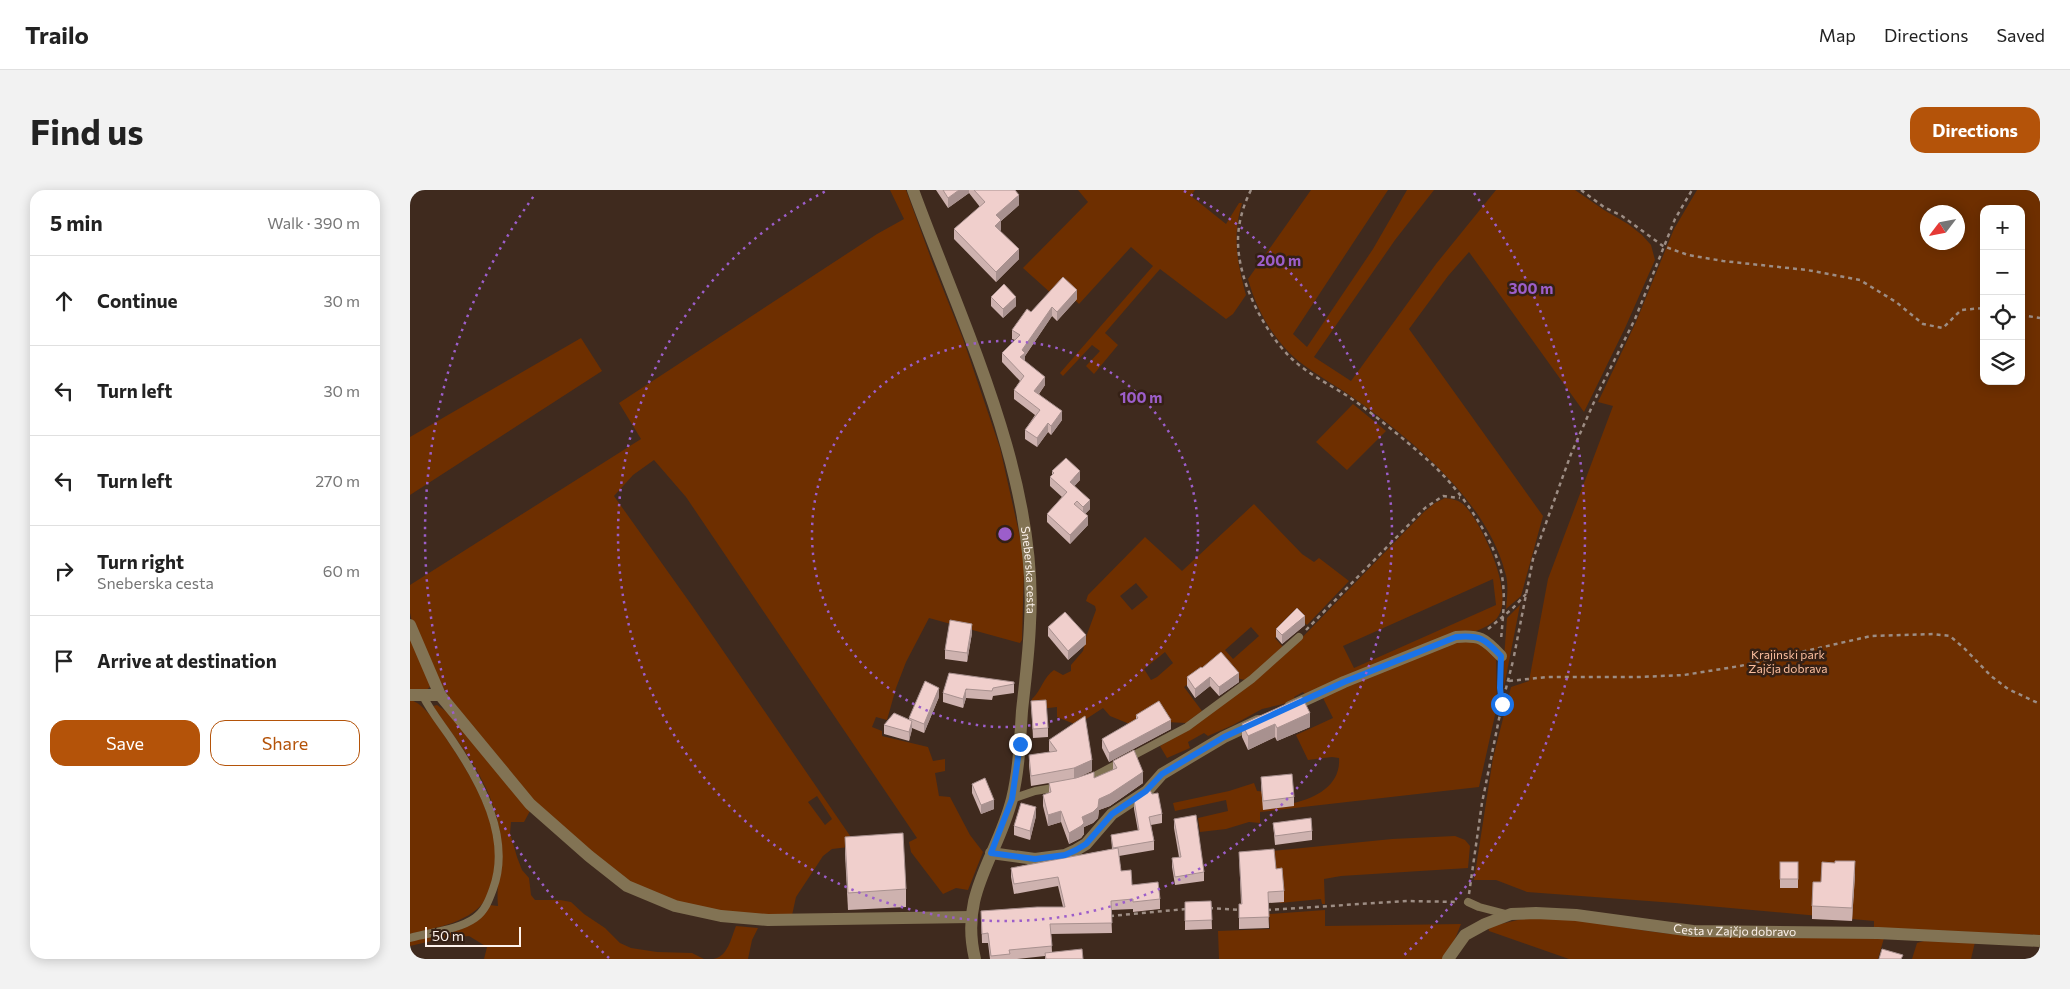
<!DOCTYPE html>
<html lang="en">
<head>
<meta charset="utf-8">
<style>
  :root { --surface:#fff; --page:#f2f2f2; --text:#222; --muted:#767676; --line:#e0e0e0; --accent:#b45309 }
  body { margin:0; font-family:Commissioner,sans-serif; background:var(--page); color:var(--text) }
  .controls { position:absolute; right:15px; top:15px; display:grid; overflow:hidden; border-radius:10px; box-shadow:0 2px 12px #0003 }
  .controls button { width:45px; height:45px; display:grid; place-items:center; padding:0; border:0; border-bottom:1px solid var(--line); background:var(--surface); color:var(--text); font:25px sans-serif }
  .compass { position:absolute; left:1510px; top:15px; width:45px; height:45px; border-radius:50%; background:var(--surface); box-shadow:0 2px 12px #0003; rotate:238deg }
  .scale { position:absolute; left:15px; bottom:12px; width:96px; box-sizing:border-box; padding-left:5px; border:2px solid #fdf2ec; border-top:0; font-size:14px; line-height:18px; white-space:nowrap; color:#fdf2ec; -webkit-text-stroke:4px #342015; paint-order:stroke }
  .stop { position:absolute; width:15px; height:15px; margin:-11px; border:4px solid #1a73e8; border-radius:50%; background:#fff }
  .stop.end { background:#1a73e8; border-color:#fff; box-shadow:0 1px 5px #0008 }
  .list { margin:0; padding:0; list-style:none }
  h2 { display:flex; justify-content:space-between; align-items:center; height:65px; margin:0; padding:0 20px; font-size:21px }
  h2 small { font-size:16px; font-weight:400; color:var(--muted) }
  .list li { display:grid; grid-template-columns:32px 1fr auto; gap:15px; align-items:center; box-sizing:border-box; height:90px; padding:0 20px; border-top:1px solid var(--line) }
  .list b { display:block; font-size:19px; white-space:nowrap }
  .list p { margin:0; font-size:16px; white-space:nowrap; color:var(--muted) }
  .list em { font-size:16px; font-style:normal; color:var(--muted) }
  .actions { display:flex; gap:10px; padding:15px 20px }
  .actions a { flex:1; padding:11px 0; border:1px solid var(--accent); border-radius:15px; text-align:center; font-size:18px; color:var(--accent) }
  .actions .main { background:var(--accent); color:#fff }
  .icon { flex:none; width:28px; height:28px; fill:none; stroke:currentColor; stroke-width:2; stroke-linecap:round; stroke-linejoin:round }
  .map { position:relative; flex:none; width:1630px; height:769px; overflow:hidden; border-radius:15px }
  header { display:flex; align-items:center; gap:30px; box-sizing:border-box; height:70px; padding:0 25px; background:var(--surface); border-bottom:1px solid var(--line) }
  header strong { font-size:24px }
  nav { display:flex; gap:28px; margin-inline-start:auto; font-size:18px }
  .intro { display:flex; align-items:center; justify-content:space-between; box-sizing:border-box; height:120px; padding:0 30px }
  h1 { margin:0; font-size:35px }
  .button { padding:12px 22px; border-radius:15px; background:var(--accent); color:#fff; font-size:18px; font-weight:700 }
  main { display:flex; gap:30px; padding:0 30px }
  aside { flex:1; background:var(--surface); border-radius:15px; box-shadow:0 2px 12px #0003 }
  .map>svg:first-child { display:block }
  .green { fill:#6e2f00; fill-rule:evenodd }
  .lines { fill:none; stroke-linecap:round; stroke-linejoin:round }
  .path { stroke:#9d8d84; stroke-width:2.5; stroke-dasharray:4 4; stroke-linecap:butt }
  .service { stroke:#827354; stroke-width:8 }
  .minor { stroke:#827354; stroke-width:12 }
  .tertiary { stroke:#827354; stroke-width:12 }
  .wall { fill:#ceb2af }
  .shaded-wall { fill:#a8918f }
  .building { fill:#f0cfcc; stroke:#a8918f }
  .route { stroke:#1a73e8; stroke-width:6 }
  .ring { fill:none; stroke:#9c5eca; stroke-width:2.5; stroke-dasharray:2.5 5 }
  .labels { text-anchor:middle; stroke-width:5; stroke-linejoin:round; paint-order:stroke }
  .street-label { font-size:12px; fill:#fdf2ec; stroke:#342015 }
  .park-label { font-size:12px; fill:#fbbe9e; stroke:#342015 }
  .centre { fill:#9c5eca; stroke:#342015; stroke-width:2.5 }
  .ring-label { font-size:15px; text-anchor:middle; font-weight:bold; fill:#9c5eca; stroke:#342015; stroke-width:5; stroke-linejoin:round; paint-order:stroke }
</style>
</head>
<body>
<header>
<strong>Trailo</strong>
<nav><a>Map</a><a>Directions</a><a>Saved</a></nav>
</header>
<div class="intro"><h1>Find us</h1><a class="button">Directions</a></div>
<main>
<aside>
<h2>5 min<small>Walk · 390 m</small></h2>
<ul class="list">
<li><svg class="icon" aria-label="ahead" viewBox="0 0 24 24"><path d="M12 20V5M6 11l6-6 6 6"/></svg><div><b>Continue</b></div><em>30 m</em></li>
<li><svg class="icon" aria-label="left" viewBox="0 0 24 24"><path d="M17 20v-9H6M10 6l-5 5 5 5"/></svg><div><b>Turn left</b></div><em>30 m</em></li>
<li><svg class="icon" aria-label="left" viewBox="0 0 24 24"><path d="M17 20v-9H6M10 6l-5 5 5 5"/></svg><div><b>Turn left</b></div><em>270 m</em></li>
<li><svg class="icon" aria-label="right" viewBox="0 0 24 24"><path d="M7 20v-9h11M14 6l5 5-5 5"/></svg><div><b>Turn right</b><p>Sneberska cesta</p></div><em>60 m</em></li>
<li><svg class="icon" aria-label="arrive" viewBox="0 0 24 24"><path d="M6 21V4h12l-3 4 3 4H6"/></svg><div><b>Arrive at destination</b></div></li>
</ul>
<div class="actions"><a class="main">Save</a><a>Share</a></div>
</aside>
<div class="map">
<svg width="1630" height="769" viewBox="0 0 1630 769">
  <rect width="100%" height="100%" fill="#3f2a1e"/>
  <!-- green -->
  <g class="green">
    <path d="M480,0h16l27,74 30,75 37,109 22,98 2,20 -2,74 -2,3 -91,-25 -23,44 -10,26 -9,32 -11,-3 -4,10 10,4v5l46,11 5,14 12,-2v12l-10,2 4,23 11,1 20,38 13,17 -15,38 -12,-2 -13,6 -32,-42 -2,-10 8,-4 -231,-341 -32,-37 -21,15 -19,21 79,111 164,239 -25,3 -9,7 -27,41 -5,23 -19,1 -126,-24 -91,-70 -102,-124c-15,-23 -38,-64 -43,-90 0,-8 0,-19 0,-28l231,-146 -22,-36 258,-169 27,-15zM407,606l15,23 -7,6 -17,-23z"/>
    <path d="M668,0h117l-4,6 35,28 13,-21h3c-10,34 -5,59 4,92l-13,19 -7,5 -66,-50 -55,64 13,12 -24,29 -8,-8 14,-15 -8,-6 -29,31 -3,-3 93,-107 -22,-19 -52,57 -18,-18 -8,9 -30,-27 65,-66z"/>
    <path d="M901,0h77l-95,144 14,13 66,-98 34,-59h27l-39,50 -81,117 37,24 85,-117 60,-74h79l29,20 24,14 14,11 9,10 4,15 -30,68 -41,84 -115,-160 -21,24 -39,53 134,187 -22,80 -15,13c1,-12 3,-25 -1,-37 -18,-69 -88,-128 -143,-168 -21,-16 -45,-28 -66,-45 -23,-20 -40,-50 -48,-80z"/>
    <path d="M1287,0h343v745l-166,-7v-7l-199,-18 -148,-11 -31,-12h-22l19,-122 18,-71 18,-6 19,-102 65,-173 -15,-4 38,-80 38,-93zM1574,19h37v172h-37zM1518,22h30v30h-30z"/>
    <path d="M171,148l21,33 -192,124v-58z"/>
    <path d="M943,214l33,27 -39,39 -31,-28z"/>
    <path d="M1035,308c7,1 13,2 18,6 19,18 50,87 36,111 -5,9 -16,13 -25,17l-167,64 -4,-4 -9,5 2,4 -34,8 -29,16 -25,11 -4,-3 -16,9 2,6 -23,10 -7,-12 30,-18 100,-78 134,-138 11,-9zM1083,389l3,26 -142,63 -11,-22z"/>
    <path d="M844,314l48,50 12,8 5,-4 30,23 -42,44 -10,-9 -22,22 8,9 -37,33 -6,-1 -18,-20 -38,28 18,24 -16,12 -20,-1 -34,3 -22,-9 -7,-8 -26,17 -20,-8v-10l-26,3 1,-11c9,-8 12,-23 22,-29l9,5 8,-4v-6l12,-14 3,-14 10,-27 -1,-4 -9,-5 2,-6 57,-58 37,34zM726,393l12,14 -16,13 -12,-14zM841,437l8,9 -26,23 -8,-9zM755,462l8,11 -16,14 -6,3 -7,-11z"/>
    <path d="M1110,415l-16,82v-29l3,-40z"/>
    <path d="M0,441l21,55 -7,6 -14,-1z"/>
    <path d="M1047,449l26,3 13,15 1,49 -18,81 -219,25v11l-11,-1 -23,7 -26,3 -2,-14 30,-7 -2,-11 -51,11 -2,-8 56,-12 25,-8 3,8 10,1 27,11c22,-5 47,-18 45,-45l-7,-1 -24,3 -12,-25 37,-17 -11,-22z"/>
    <path d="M0,510c15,3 30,29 38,41 28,42 66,105 39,156 -14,25 -51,31 -77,37z"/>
    <path d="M27,515l13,9 80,97 -6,11h-13l-1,11 7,24 5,13 7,8 2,17 4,5h25l11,2 13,12 21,14 15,15 11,5 26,4 35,1 12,6h-220l3,-12 -18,-11 -29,3 -30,7v-5l53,-15 26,-21 9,1c-2,-19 3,-39 3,-58 -1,-52 -35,-97 -65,-136l-3,-6z"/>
    <path d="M1045,646l10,4 5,6 -2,22 -127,8 -17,3 1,25h-3l-1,-5 -41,4 -2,-27h-5l-1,-25 120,-12z"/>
    <path d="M915,720v16l136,-2 -6,15 -13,20h-223l-1,-28 52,-2 -1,-15z"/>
    <path d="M1125,726c50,2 100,16 151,19 65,4 132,2 198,3l-6,21h-309l-80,-28 -1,-4z"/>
    <path d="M326,736l22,2 -6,12 -4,19h-35c15,-2 18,-21 23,-33z"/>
    <path d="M1514,751l51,1 -4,17h-59l5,-16z"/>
  </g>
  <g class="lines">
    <!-- path -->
    <g class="path">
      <path d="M841,0c-8,16 -13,33 -13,51 0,39 25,89 52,116 19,19 46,30 69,47 24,18 50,39 73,60 27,25 55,65 67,100 8,25 4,50 2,76"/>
      <path d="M1171,0l23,17 18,9 41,30 25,9 35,6 84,9 53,10 36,22 27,22 20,4 18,-18 23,-2"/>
      <path d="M1611,125l19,3"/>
      <path d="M1078,439l24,-20 14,-15"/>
      <path d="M896,440l119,-122 18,-12 17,2"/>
      <path d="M1104,466l19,-97 38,-105 27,-61 37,-74 40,-100 17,-29"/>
      <path d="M1090,478v20l2,14"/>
      <path d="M1099,491l38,-4h92l45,-2 56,-9 131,-30 62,-2 17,2 15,13 26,27 17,13 32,15"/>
      <path d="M1059,704l13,-91 20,-99 11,-43"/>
      <path d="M799,718l32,2"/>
      <path d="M857,720l140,-9 51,1"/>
      <path d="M700,726l76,-7"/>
    </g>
    <!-- service -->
    <g class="service">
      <path d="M677,590l100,-53 65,-48 47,-42"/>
      <path d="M602,609l23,-8 24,-4"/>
      <path d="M1058,712l11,5 27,7"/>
      <path d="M0,748c21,-6 48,-8 65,-20 10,-7 14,-18 18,-29 19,-51 -13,-108 -41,-149 -10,-15 -21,-28 -29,-44"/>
    </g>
    <!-- minor -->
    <g class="minor">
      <path d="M0,435l30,70 90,109 59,52 38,30 48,20 46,10 47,4 203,-3"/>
      <path d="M0,505h30"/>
      <path d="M880,517l54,-25 112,-45c24,-2 28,1 45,19"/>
      <path d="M581,663l44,6 30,-4 11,-5 10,-6 26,-30 35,-23 15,-17 62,-37 34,-16"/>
      <path id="s1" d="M1038,769l17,-24 20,-11 26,-10 25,-1 40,2 117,16 185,2 162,8"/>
    </g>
    <!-- tertiary -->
    <path class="tertiary" id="s2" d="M503,0c49,134 126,289 117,433 -1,30 -5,59 -8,88 -2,29 -3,59 -10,88 -15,59 -53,94 -37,160"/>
  </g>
  <!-- wall -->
  <g class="wall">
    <path d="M526,0h51l32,15 -18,16v9l-1,1 19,28 -23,23 -42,-43v-10l26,-22 -11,-14 -21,15z"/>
    <path d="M581,107l25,9 -13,12 -12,-12z"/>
    <path d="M667,109l-20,22 -5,-5 -27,40v5l20,24 -6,9 23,26 -11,15 -3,-3 -11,15 -12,-8v-9l10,-15 -21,-16v-9l6,-9 -18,-19v-9l13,-13 -3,-1v-9l19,-18z"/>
    <path d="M642,281l28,9 -6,6 16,23 -5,5 3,11 -18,19 -23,-22v-8l15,-17 -12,-11v-9l2,-2z"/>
    <path d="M895,435l-23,19 -6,-7v-8z"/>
    <path d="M638,437l38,17 -18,16 -20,-24z"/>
    <path d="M562,443l-5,29 -22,-3v-9z"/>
    <path d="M792,478l37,14 -20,14 -9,-10 -15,12 -8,-12v-9z"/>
    <path d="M604,492v11l-21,3 -1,4 -26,-2 -3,10 -20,-6v-9z"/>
    <path d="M529,507l-15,36 -12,-5 -3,13 -25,-7v-9l25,-5v-2z"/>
    <path d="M621,511l17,27v9l-15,1z"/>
    <path d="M900,523v14l-33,14 -2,-4 -27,13 -6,-13v-13z"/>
    <path d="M726,525l35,14 -62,33 -7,-14v-9l34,-19z"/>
    <path d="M639,550l43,31 -18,8 20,-1 19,-8v-9l30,22 -33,23 -11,4 -1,8 -5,5 -9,4v7l-3,4 -12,6 -8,-22 -13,4 -5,-20v-11l6,-2v-10l-18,3 -2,-21v-10l21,-3 -1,-1z"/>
    <path d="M851,587l33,20v9l-31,4 -2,-24z"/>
    <path d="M562,594l22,25 -13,5 -9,-21z"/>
    <path d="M724,610l28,14v9l-11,2 3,16v9l-35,6 2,15 11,14 28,14v10l-27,3v-3l-22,1 1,23 -61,1 1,18 31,7h-38v-3l-28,3h-27l-2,-16h-6l-1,-32 82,-4 -5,-21 -44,8 -3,-17v-9l101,-19 -1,-14 27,-4 -4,-22z"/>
    <path d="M626,626l-6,24 -16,-5v-9z"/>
    <path d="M764,629l30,53v9l-29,4 -3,-18v-9l7,-1 -5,-29z"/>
    <path d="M863,633l39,8v9l-37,5z"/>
    <path d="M435,647l61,52v18l-58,3 -3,-56z"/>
    <path d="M829,662l37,17 8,22v11l-16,1 1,25 -30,1v-25h2z"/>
    <rect x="1370" y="672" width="18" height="26"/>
    <path d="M1445,684l-3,47 -40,-2v-13l9,-24z"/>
    <path d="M801,711l1,28 -27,1v-28z"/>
  </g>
  <!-- shaded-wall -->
  <g class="shaded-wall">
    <path d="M549,0h10v3l-21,15v-10z"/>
    <path d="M609,5v10l-18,16v9l-6,5v-9l1,-11z"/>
    <path d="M609,59v10l-23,23v-10z"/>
    <path d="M667,100v9l-20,22v-9z"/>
    <path d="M606,107v9l-13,12v-9z"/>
    <path d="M642,117v9l-27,40v6l-5,-5 2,-7z"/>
    <path d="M635,187v8l-11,15v-9z"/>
    <path d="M652,221v9l-11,15v-9z"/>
    <path d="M638,233v9l-11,15v-9z"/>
    <path d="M670,281v9l-10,11v-9z"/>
    <path d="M680,310v9l-7,7v-9z"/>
    <path d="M678,326v9l-18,19v-9z"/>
    <path d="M895,426v9l-23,19v-9z"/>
    <path d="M562,434v9l-5,29v-9z"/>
    <path d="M676,445v9l-18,16v-9z"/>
    <path d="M829,483v9l-20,14v-9z"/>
    <path d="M800,487v9l-15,12v-9z"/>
    <path d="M529,498v9l-15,36v-9z"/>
    <path d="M556,499v9l-3,10v-9z"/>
    <path d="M900,523v14l-33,14v-13z"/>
    <path d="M761,530v9l-62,33v-9z"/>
    <path d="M502,531v9l-3,11v-9z"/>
    <path d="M865,534v13l-27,13v-14z"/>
    <path d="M682,570v11l-18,8v-11z"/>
    <path d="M733,582v11l-33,23 -11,4 -1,8 -5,5 -9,4v7l-3,4 -12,6v-11l13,-16 17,-18z"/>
    <path d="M584,610v9l-13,5v-9z"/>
    <path d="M626,617v9l-6,24v-9z"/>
    <path d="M651,621v11l-13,4v-11z"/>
    <path d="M1445,671v13l-3,47v-13z"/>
  </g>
  <!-- building -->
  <g class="building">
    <path d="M533,0h16l-11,8z"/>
    <path d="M564,0h41l4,5 -23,20 5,5 -6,6 24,23 -23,23 -42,-43 31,-27z"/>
    <path d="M653,87l14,13 -20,22 -5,-5 -30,43 3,3 -5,4 25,20 -11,14 28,20 -11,15 -3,-3 -11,15 -12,-8 15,-20 -26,-20 10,-14 -22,-23 18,-18 -8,-5 15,-21 4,3z"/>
    <path d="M594,94l12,13 -13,12 -12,-12z"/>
    <path d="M656,268l14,13 -10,11 20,18 -7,7 -6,-6 -3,3 14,12 -18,19 -23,-21 20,-22 -17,-15 4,-4 -2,-2z"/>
    <path d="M887,418l8,8 -23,19 -6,-6z"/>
    <path d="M655,422l21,23 -18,16 -20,-24z"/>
    <path d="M540,430l22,4 -5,29 -22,-3z"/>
    <path d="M811,462l18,21 -20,14 -9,-10 -15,12 -8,-12 14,-10 1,1z"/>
    <path d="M539,483l65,9v2l-21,4 -1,3 -26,-2 -3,10 -20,-6z"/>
    <path d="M515,491l14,7 -15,36 -15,-6z"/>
    <path d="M892,507l8,16 -33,15 -2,-4 -27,12 -6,-12z"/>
    <path d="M636,510l2,28 -15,1 -2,-28z"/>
    <path d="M749,511l12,19 -62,33 -7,-14 36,-21 -2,-3z"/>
    <path d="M484,523l18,8 -3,11 -25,-7z"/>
    <path d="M675,526l7,44 -18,8 -43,8 -2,-21 28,-4 -8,-11z"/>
    <path d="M724,560l9,22 -33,22 -11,5 -1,8 -5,5 -11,5 2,6 -3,3 -12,7 -8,-22 -13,4 -5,-20 8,-3 -2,-9 27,-5 18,-6v6l23,-10 -4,-7z"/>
    <path d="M882,584l2,23 -31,4 -2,-24z"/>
    <path d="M575,588l9,22 -13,5 -9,-21z"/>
    <path d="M740,600l2,4 6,-1 4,21 -13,3 5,24 -41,7 -2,-13 28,-5 -5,-30z"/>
    <path d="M611,613l15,4 -6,24 -16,-5z"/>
    <path d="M786,625l8,57 -29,5 -3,-19 9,-1 -7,-38z"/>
    <path d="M901,628l1,13 -37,5 -2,-13z"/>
    <path d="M493,643l3,56 -58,4 -3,-56z"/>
    <path d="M708,658l3,23 10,-1 1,15 26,-3 2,17 -27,3v-3l-22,2 1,22 -62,1 2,22 -43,4 1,4 -19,2 -3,-23 -6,1 -1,-23 56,-4h28l-7,-30 -44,7 -3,-16z"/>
    <path d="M864,659l2,20 6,-1 2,23 -16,1 1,25 -30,1v-14h3l-3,-52z"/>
    <path d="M1425,671h20l-3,47 -40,-2 1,-24h8l1,-20 13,1z"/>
    <rect x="1370" y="672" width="18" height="17"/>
    <path d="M801,711l1,19 -27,1v-19z"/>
    <path d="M672,759l1,10h-37l-1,-6z"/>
    <path d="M1472,759l21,6 -2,4h-22z"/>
  </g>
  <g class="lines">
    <!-- route -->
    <path class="route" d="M610,554l-8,55 -21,54 44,6 30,-4 11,-5 10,-6 26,-30 34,-23 16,-17 62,-37 120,-55 112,-45c24,-2 28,1 45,19l-1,32 2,16"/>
  </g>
  <!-- distance rings -->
  <g class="ring">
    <circle cx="595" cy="344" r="193"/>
    <path d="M774 1A387 387 0 1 1 416 1"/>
    <path d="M199 768A580 580 0 0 1 126 3M1064 3A580 580 0 0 1 991 768"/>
  </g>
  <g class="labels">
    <!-- street labels -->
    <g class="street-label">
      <text dy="4" stroke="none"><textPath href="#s2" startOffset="399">Sneberska cesta</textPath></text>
      <text dy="4" stroke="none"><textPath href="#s1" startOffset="305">Cesta v Zajčjo dobravo</textPath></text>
    </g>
    <!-- park labels -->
    <g class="park-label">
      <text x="1378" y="469">Krajinski park<tspan x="1378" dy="14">Zajčja dobrava</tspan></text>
    </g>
  </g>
  <circle cx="595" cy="344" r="8" class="centre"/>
  <g class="ring-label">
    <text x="869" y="76">200 m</text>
    <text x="1121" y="104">300 m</text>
    <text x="731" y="213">100 m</text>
  </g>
</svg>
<div class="controls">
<button>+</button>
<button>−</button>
<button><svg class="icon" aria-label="locate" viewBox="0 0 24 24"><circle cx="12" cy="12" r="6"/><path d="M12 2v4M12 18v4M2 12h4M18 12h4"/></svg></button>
<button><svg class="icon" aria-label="layers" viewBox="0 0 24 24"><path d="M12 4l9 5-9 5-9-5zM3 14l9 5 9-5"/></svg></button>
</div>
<svg class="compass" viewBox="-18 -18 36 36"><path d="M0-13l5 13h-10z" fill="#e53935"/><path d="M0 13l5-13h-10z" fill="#767676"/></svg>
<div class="scale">50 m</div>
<div class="stop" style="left:1092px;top:514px"></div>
<div class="stop end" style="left:610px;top:554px"></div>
</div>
</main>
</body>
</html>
